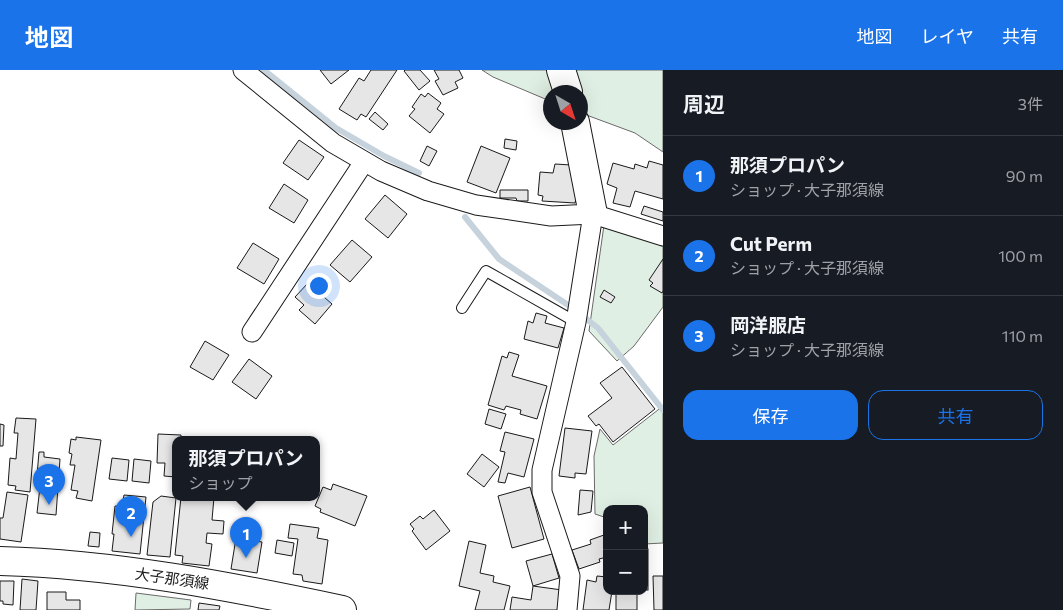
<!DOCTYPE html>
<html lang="ja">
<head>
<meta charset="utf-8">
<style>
  :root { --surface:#171b24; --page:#20242c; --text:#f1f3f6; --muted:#9ea1a6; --line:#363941; --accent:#1a73e8 }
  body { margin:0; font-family:Commissioner,"Noto Sans JP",sans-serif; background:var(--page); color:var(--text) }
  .controls { position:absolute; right:15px; bottom:15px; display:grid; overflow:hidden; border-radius:10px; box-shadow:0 5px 20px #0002 }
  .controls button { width:45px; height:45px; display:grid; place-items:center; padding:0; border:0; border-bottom:1px solid var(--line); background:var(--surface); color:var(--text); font:25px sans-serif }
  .compass { position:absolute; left:543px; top:15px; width:45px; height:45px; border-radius:50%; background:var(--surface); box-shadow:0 5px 20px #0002; rotate:141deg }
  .you { position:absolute; left:318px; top:215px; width:18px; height:18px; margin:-12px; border:4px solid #fff; border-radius:50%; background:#1a73e8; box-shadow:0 0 0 8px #1a73e833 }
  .badge { display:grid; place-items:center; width:32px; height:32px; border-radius:50%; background:var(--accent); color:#fff; font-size:16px; font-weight:700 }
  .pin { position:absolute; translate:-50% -41px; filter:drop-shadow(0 1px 2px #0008) }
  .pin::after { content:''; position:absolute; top:26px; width:18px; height:15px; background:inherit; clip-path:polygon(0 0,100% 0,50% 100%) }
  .popup { position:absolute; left:172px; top:366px; width:148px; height:65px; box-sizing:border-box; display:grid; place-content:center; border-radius:10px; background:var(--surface); filter:drop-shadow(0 1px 4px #0005); font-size:16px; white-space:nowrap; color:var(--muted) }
  .popup b { font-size:19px; color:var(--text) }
  .popup::after { content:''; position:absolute; left:50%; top:100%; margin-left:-10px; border:10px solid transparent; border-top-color:var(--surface) }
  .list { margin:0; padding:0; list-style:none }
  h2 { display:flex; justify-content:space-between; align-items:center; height:65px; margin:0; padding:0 20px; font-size:21px }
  h2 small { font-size:16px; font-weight:400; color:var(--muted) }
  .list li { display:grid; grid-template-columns:32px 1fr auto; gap:15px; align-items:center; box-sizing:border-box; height:80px; padding:0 20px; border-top:1px solid var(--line) }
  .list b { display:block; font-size:19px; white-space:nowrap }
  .list p { margin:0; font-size:16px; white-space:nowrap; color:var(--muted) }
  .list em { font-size:16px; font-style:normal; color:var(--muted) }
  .actions { display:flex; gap:10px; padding:15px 20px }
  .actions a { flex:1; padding:11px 0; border:1px solid var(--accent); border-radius:15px; text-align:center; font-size:18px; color:var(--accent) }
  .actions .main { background:var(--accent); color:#fff }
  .map { position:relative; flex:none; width:663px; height:540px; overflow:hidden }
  header { display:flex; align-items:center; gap:30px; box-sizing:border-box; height:70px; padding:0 25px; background:var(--accent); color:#fff }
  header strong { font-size:24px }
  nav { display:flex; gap:28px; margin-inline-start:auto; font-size:18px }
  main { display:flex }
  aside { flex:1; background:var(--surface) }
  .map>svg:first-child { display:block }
  .green { fill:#e0efe3; stroke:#6a6a6a }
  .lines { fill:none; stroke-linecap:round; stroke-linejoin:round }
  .stream { stroke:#c6d2dc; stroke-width:6 }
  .building { fill:#e6e6e6; stroke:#1a1a1a }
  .lane-casing { stroke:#1a1a1a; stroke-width:12 }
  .street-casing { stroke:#1a1a1a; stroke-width:21 }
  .secondary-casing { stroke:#1a1a1a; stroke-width:30 }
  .primary-casing { stroke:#1a1a1a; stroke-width:30 }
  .lane { stroke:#fff; stroke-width:10 }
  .street { stroke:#fff; stroke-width:19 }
  .secondary { stroke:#fff; stroke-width:28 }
  .primary { stroke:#fff; stroke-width:28 }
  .labels { text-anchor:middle; stroke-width:4; stroke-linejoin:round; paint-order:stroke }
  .street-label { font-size:15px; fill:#1a1a1a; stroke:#fff }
</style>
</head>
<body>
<header>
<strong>地図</strong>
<nav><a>地図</a><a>レイヤ</a><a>共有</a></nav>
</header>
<main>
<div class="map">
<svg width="663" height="540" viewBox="0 0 663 540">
  <rect width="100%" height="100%" fill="#fff"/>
  <!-- green -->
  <g class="green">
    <path d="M482,0h181v82l-28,-19 -54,-20 -1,-21h-30v9l-57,-24z"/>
    <path d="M604,155l59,17v65l-29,39 -17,15 -28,-30z"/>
    <path d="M663,336v137l-19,1v-35h-37v9l-12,-4 -1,-58 6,-27 13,16z"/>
    <path d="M136,523l55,7 -1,9 -55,1z"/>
  </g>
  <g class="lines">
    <!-- stream -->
    <g class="stream">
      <path d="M264,0l72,58 48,28 35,17"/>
      <path d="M465,147l34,42 72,48 27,21 65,82"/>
    </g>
  </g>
  <!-- building -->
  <g class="building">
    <path d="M320,0h29l-18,14z"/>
    <path d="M371,0h26l-31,47 -5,-3 -4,6 -18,-11 20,-31 5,3z"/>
    <path d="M405,0h15l10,11 -11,9 -15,-19z"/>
    <path d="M434,0h25l4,8 -8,4 3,6 -15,7 -8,-14 4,-2z"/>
    <path d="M428,23l13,10 -4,6 7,5 -14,19 -21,-17 6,-7 -3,-2 9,-13 4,3z"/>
    <path d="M375,42l13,12 -5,6 -14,-11z"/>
    <path d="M505,69l12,2 -1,9 -12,-2z"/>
    <path d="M299,70l25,17 -16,23 -25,-17z"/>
    <path d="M427,76l10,5 -8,15 -9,-5z"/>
    <path d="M481,76l29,12 -14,35 -29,-11z"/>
    <path d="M649,91l14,4v34l-28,-8 -5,16 -17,-4 4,-15 -10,-4 6,-21 21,6 1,-5 12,4z"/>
    <path d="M555,94l16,1 7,24 -3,14 -33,-2 1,-5 -5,-1 2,-23 13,1z"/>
    <path d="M284,114l24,16 -14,23 -25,-15z"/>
    <path d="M500,120h28v11h-11l-1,-3h-16z"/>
    <path d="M385,125l22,19 -19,24 -23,-19z"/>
    <path d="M644,136l19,6v9l-22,-7z"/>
    <path d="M352,170l20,17 -22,25 -20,-17z"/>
    <path d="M253,173l26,16 -15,25 -27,-16z"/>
    <path d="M663,189v32l-1,2 -12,-7 3,-3 -4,-3z"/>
    <path d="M308,213l24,21 -17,20 -16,-14 5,-5 -9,-8z"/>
    <path d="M604,220l11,7 -4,6 -11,-6z"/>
    <path d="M536,243l11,3 -2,7 19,5 -6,20 -34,-9 4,-18 5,2z"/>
    <path d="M205,271l24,14 -16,25 -23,-13z"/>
    <path d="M509,282l10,3 -7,21 35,10 -10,33 -17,-5 1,-4 -15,-4 -2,4 -16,-5 14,-49 5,2z"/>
    <path d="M249,289l23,17 -16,23 -24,-17z"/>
    <path d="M622,297l33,42 -42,33 -14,-18 -3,2 -8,-10 24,-18 -12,-15z"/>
    <path d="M489,339l17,5 -5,15 -16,-5z"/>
    <path d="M16,348l20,1 -6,73 -15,-2 1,-4 -8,-1 2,-27 6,1 2,-26h-4z"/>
    <path d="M0,354l4,1 -1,21h-3z"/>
    <path d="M565,358l27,3 -6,43 -11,-1v5l-16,-2z"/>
    <path d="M505,362l29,7 -10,38 -16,-4 -3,10 -7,-1 7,-30 -5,-1z"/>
    <path d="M158,364l23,1v4h-5v38l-12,-1 1,-13h-8z"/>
    <path d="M76,367l25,3 -9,61 -16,-3 2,-7 -7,-1 4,-25h-5l2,-11 -3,-1 2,-14 5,1z"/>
    <path d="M39,382h5v5l16,2 -4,56 -19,-2 3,-26h-4z"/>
    <path d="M482,384l17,13 -15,20 -17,-13z"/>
    <path d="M112,388l17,2 -2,21 -18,-2z"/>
    <path d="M134,389l17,2 -2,22 -17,-2z"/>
    <path d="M333,414l34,12 -12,30 -35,-14 1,-3 -6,-3 8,-19 8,3z"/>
    <path d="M530,417l14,52 -32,9 -14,-52z"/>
    <path d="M580,420l13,1 -2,21 -13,3z"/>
    <path d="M7,422l21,3 -7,47 -21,-3v-21h3z"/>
    <path d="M124,425l22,2 -6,57 -28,-3 2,-17h-2l3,-28 7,1z"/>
    <path d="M161,426l15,2 -6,59 -23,-2 6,-53z"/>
    <path d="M181,427h33l-2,23 12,1 -1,13 -16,-1 -1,10 6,1 -3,22 -27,-3 1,-7 -8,-1z"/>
    <path d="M434,440l16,21 -24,19 -14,-19 2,-2 -4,-5 10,-8 3,3z"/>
    <path d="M290,454l29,4 -2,10 11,2 -6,44 -19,-3 -1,-6 -9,-1 5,-35 -10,-1z"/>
    <path d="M90,462l10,1 -1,14 -11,-1z"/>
    <path d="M604,465l3,9v13l-8,2 1,3 -21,7 -7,-19 19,-6 -1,-4z"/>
    <path d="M236,468l26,4 -5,31 -26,-4z"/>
    <path d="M277,470l17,3 -2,13 -17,-3z"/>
    <path d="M469,471l17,4 -6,28 14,3 -1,6 17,4 -6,24h-29l5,-19 -21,-5z"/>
    <rect x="644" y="479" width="4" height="41"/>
    <path d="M552,484l7,24 -26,8 -7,-25z"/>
    <path d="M597,506l10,1v14h5l-3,19h-26l4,-30 9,2z"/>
    <path d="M653,506h10v34h-9z"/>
    <path d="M22,509l16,2 -2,29h-16z"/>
    <path d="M0,511h14l-1,24 -10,-1v-3h-3z"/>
    <path d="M533,516l29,4 -2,20h-50l2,-13 19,3z"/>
    <rect x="616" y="521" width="21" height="19"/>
    <path d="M47,522h19v8h14v10h-33z"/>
    <path d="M199,533l21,3 -1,4h-21z"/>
  </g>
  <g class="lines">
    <defs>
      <path id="lane" d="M462,238l24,-37 90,51"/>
      <g id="street">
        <path d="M243,0l90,73 48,28 47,20 48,14 75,11 42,-2 70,22"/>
        <path d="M252,262l112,-170"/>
        <path d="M567,540l3,-34 -28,-84v-22l34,-148 17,-108"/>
      </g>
      <g id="secondary">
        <path d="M561,0l7,22"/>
        <path d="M575,52l18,92"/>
      </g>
      <path id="primary" d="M0,491c115,3 229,25 342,49"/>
    </defs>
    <!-- lane casing -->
    <use href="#lane" class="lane-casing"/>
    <!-- street casing -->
    <use href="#street" class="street-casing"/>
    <!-- secondary casing -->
    <use href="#secondary" class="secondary-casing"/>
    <!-- primary casing -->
    <use href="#primary" class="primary-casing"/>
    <!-- lane -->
    <use href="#lane" class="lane"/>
    <!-- street -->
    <use href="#street" class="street"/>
    <!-- secondary -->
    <use href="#secondary" class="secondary"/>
    <!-- primary -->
    <use href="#primary" class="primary"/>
  </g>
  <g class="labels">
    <!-- street labels -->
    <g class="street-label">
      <text transform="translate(172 509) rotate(8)" y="5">大子那須線</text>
    </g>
  </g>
</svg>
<div class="controls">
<button>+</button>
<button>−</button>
</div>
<svg class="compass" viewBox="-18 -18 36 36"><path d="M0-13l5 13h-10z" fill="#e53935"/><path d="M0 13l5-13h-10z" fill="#9ea1a6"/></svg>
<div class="you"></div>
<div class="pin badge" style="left:246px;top:488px">1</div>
<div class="popup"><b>那須プロパン</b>ショップ</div>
<div class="pin badge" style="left:131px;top:467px">2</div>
<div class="pin badge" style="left:49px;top:435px">3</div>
</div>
<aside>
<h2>周辺<small>3件</small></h2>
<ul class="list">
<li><span class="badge">1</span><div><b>那須プロパン</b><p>ショップ · 大子那須線</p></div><em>90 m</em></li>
<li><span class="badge">2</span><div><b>Cut Perm</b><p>ショップ · 大子那須線</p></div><em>100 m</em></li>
<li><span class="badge">3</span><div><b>岡洋服店</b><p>ショップ · 大子那須線</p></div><em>110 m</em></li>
</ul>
<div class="actions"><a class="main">保存</a><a>共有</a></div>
</aside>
</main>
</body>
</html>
